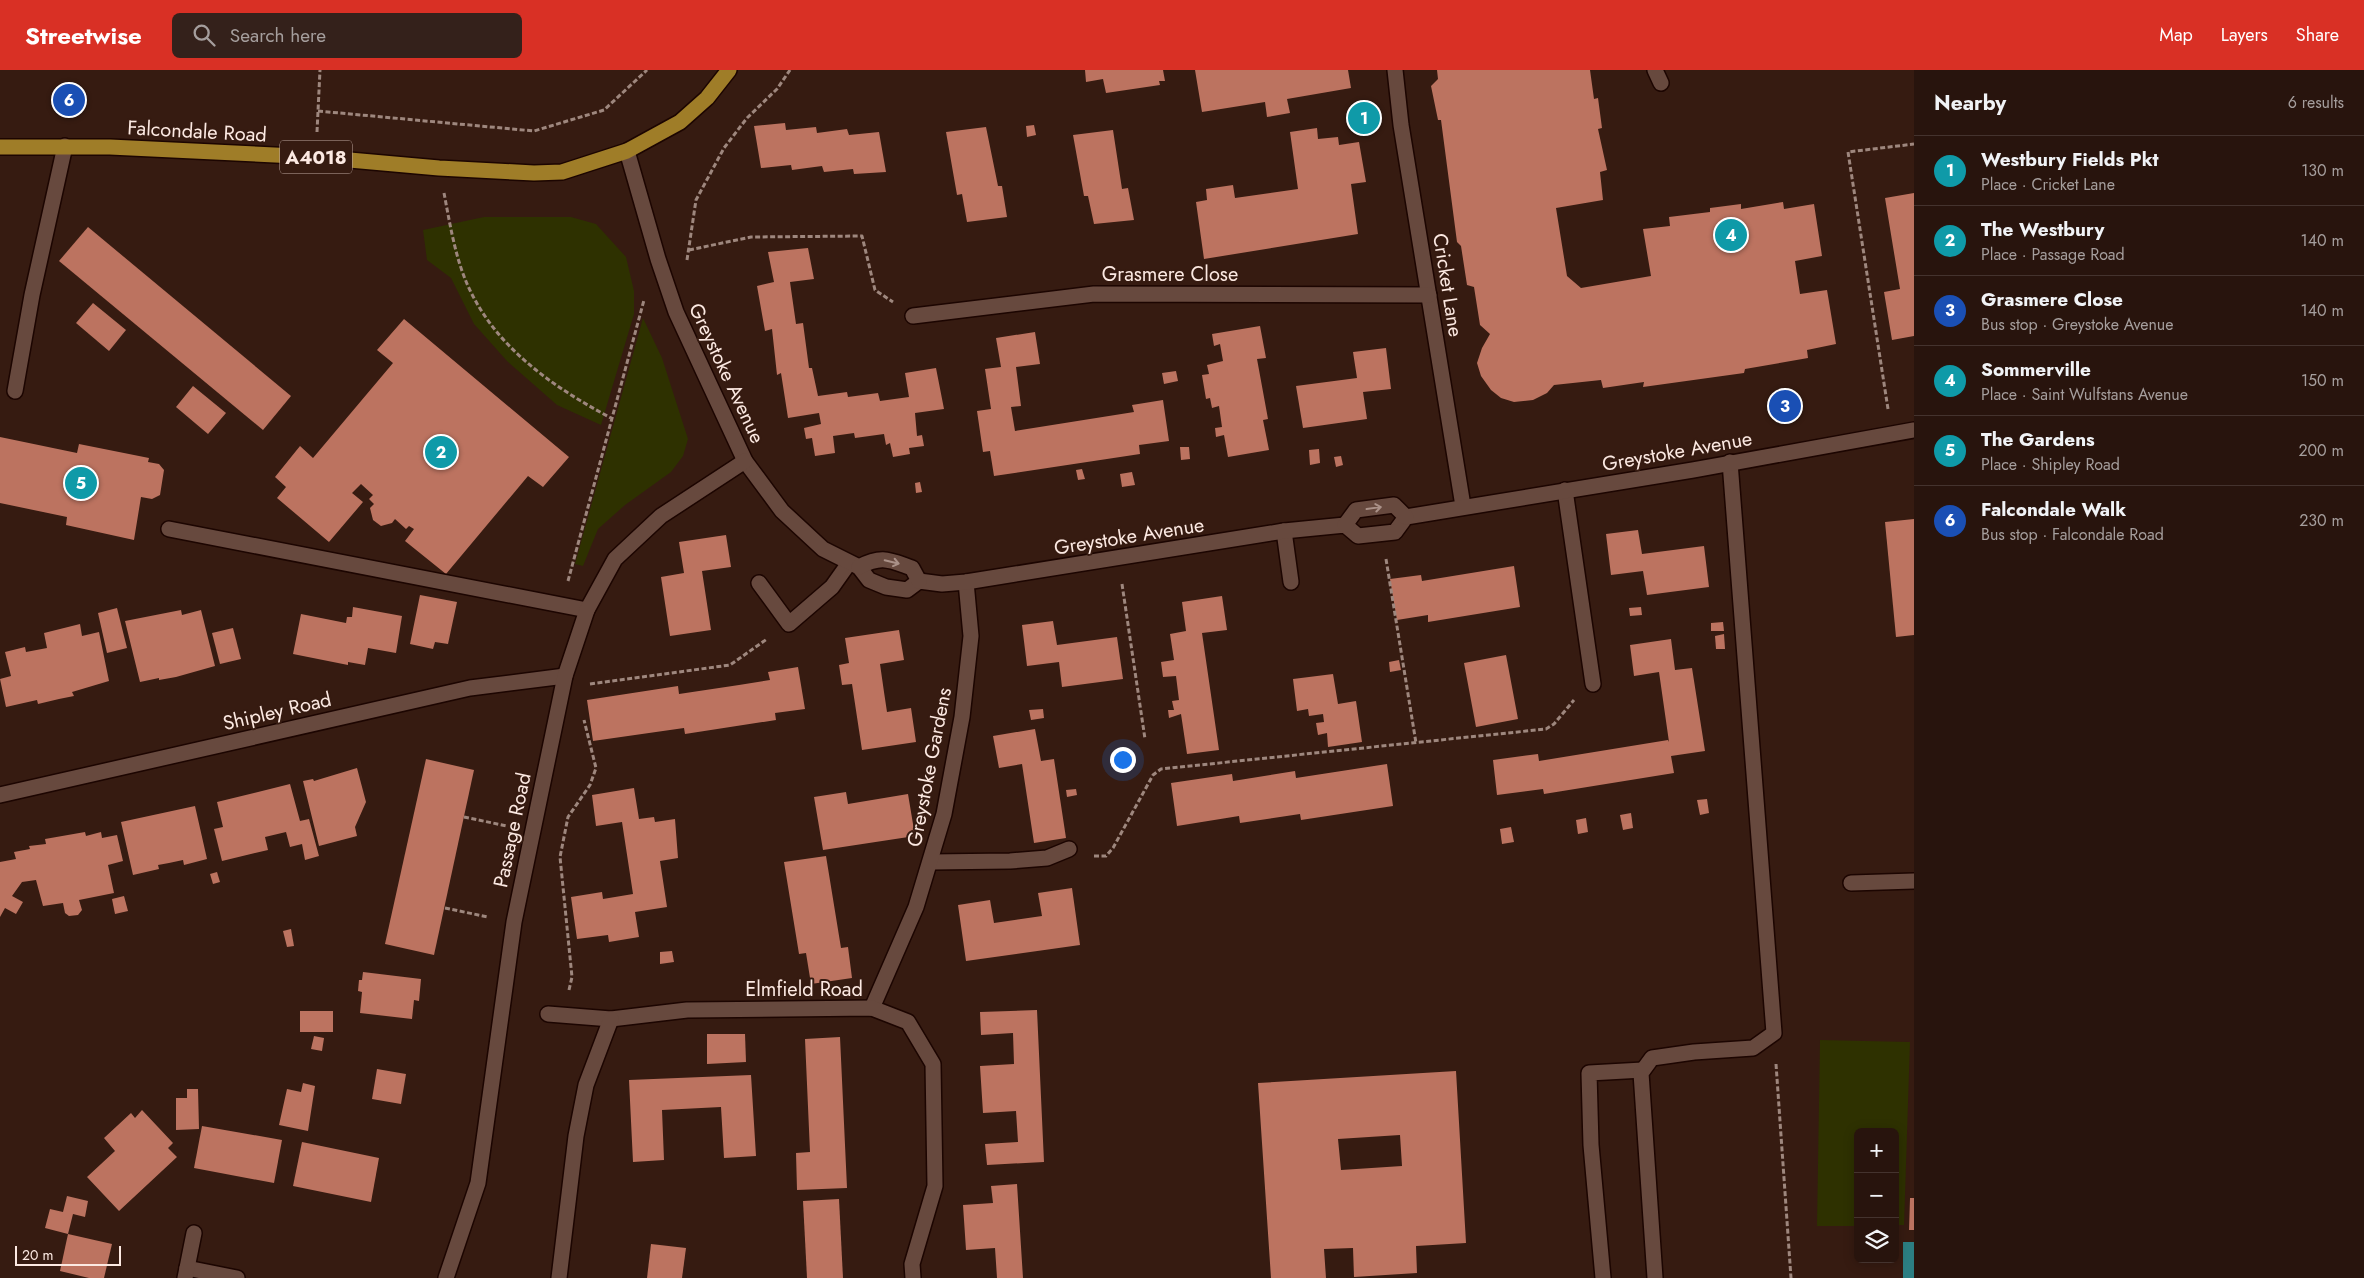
<!DOCTYPE html>
<html lang="en">
<head>
<meta charset="utf-8">
<style>
  :root { --surface:#28140d; --page:#34211b; --text:#f1f3f6; --muted:#a59e9d; --line:#44332e; --accent:#d93025 }
  body { margin:0; font-family:Jost,sans-serif; background:var(--page); color:var(--text) }
  .controls { position:absolute; right:15px; bottom:15px; display:grid; overflow:hidden; border-radius:8px; box-shadow:0 2px 12px #0003 }
  .controls button { width:45px; height:45px; display:grid; place-items:center; padding:0; border:0; border-bottom:1px solid var(--line); background:var(--surface); color:var(--text); font:25px sans-serif }
  .scale { position:absolute; left:15px; bottom:12px; width:106px; box-sizing:border-box; padding-left:5px; border:2px solid #fce9e2; border-top:0; font-size:14px; line-height:18px; white-space:nowrap; color:#fce9e2; -webkit-text-stroke:4px #361b11; paint-order:stroke }
  .you { position:absolute; left:1122px; top:689px; width:18px; height:18px; margin:-12px; border:4px solid #fff; border-radius:50%; background:#1a73e8; box-shadow:0 0 0 8px #1a73e833 }
  .badge { display:grid; place-items:center; width:32px; height:32px; border-radius:50%; background:var(--accent); color:#fff; font-size:16px; font-weight:700 }
  .pin { position:absolute; translate:-50% -50%; border:2px solid #fff; box-shadow:0 1px 5px #0006 }
  .list { margin:0; padding:0; list-style:none }
  h2 { display:flex; justify-content:space-between; align-items:center; height:65px; margin:0; padding:0 20px; font-size:21px }
  h2 small { font-size:16px; font-weight:400; color:var(--muted) }
  .list li { display:grid; grid-template-columns:32px 1fr auto; gap:15px; align-items:center; box-sizing:border-box; height:70px; padding:0 20px; border-top:1px solid var(--line) }
  .list b { display:block; font-size:19px; white-space:nowrap }
  .list p { margin:0; font-size:16px; white-space:nowrap; color:var(--muted) }
  .list em { font-size:16px; font-style:normal; color:var(--muted) }
  .icon { flex:none; width:28px; height:28px; fill:none; stroke:currentColor; stroke-width:2; stroke-linecap:round; stroke-linejoin:round }
  .map { position:relative; flex:none; width:1914px; height:1208px; overflow:hidden }
  header { display:flex; align-items:center; gap:30px; box-sizing:border-box; height:70px; padding:0 25px; background:var(--accent); color:#fff }
  header strong { font-size:24px }
  nav { display:flex; gap:28px; margin-inline-start:auto; font-size:18px }
  .search { width:350px; height:45px; background:var(--page); display:flex; align-items:center; gap:12px; box-sizing:border-box; padding:0 18px; border-radius:8px; color:var(--muted); font-size:19px }
  main { display:flex }
  aside { flex:1; background:var(--surface) }
  .map>svg:first-child { display:block }
  .green { fill:#2e3100 }
  .water { fill:#2c7e82 }
  .building { fill:#bc7360; fill-rule:evenodd }
  .lines { fill:none; stroke-linecap:round; stroke-linejoin:round }
  .service-casing { stroke:#1c0501; stroke-width:18 }
  .minor-casing { stroke:#1c0501; stroke-width:18 }
  .tertiary-casing { stroke:#1c0501; stroke-width:18 }
  .primary-casing { stroke:#1c0501; stroke-width:18 }
  .path { stroke:#9e877e; stroke-width:3; stroke-dasharray:5 2.5; stroke-linecap:butt }
  .service { stroke:#67493e; stroke-width:15 }
  .minor { stroke:#67493e; stroke-width:15 }
  .tertiary { stroke:#67493e; stroke-width:15 }
  .primary { stroke:#9f7d28; stroke-width:15 }
  .oneway { stroke:#aa9188 }
  .labels { text-anchor:middle; stroke-width:4; stroke-linejoin:round; paint-order:stroke }
  .shield { fill:#361b11; stroke:#c1aba3; stroke-width:1 }
  .shield-label { font-size:19px; font-weight:bold; fill:#fce9e2 }
  .street-label { font-size:20px; fill:#fce9e2; stroke:#361b11 }
</style>
</head>
<body>
<header>
<strong>Streetwise</strong>
<div class="search"><svg class="icon" aria-label="search" viewBox="0 0 24 24"><circle cx="10" cy="10" r="6"/><path d="M15 15l6 6"/></svg>Search here</div>
<nav><a>Map</a><a>Layers</a><a>Share</a></nav>
</header>
<main>
<div class="map">
<svg width="1914" height="1208" viewBox="0 0 1914 1208">
  <rect width="100%" height="100%" fill="#361b11"/>
  <!-- green -->
  <g class="green">
    <path d="M484,147h87l25,7 30,33 8,34v23l-33,111 -44,-20 -50,-44 -33,-37 -23,-46 -24,-18 -4,-30z"/>
    <path d="M643,248l19,40 26,81 -5,17 -12,16 -46,33 -27,24 -15,37 -8,-2z"/>
    <path d="M1820,970l90,2 -6,183h-9v-93h-37v94h-41z"/>
  </g>
  <!-- water -->
  <rect class="water" x="1903" y="1172" width="11" height="36"/>
  <!-- building -->
  <g class="building">
    <path d="M1085,0h78l2,11h-6l1,4 -54,8 -3,-14 -17,3z"/>
    <path d="M1195,0h153l3,18 -64,11 3,14 -23,4 -2,-15 -63,10z"/>
    <path d="M1437,0h153l4,29 4,-1 4,30 -4,1 9,41 -7,2 3,28 -47,8 11,68 14,12 70,-12 -8,-47 27,-3 -1,-9 41,-5v-4l31,-4v5l42,-7 1,7 30,-5 8,52 -27,5 5,33 27,-4 9,54 -29,6 1,8 -63,11 -1,4 -101,14 1,-5 -41,6 -2,-8 -47,5 -7,8 -14,7 -19,2 -13,-4 -10,-8 -10,-14 -4,-13 5,-15 8,-14 -10,-9 -6,-38 -7,-2 -6,-39 -4,-4 -16,-122h-3l-7,-34 7,-7z"/>
    <path d="M1358,40h11l1,15h-11z"/>
    <path d="M785,53l1,7 30,-3 1,6 30,-4 2,6 30,-3 7,40 -32,2 -1,-5 -29,3 -2,-6 -30,4 -1,-5 -30,3 -7,-42z"/>
    <path d="M1034,55l2,10 -9,2 -1,-11z"/>
    <path d="M986,57l12,59h4l5,31 -40,5 -5,-28 -5,1 -11,-63z"/>
    <path d="M1317,58l1,11 20,-2 1,8 20,-3 7,40 -15,2 7,50 -154,25 -8,-57 11,-2 -1,-11 27,-4 2,13 63,-9 -8,-57z"/>
    <path d="M1113,60l9,59 6,-1 6,32 -40,4 -6,-28h-4l-11,-61z"/>
    <path d="M1914,123v143l-22,4 -8,-48 16,-3 -15,-91z"/>
    <path d="M88,157l203,169 -28,34 -204,-169z"/>
    <path d="M808,178l6,31 -24,3 6,42 7,-1 6,45h3l6,28 29,-4 1,5 30,-4 2,8 29,-4 -4,-24 31,-5 8,41 -29,4 2,23 5,-1 2,11 -15,2 1,6 -17,3 -3,-14 -4,2 -2,-11 -29,4 -1,-5 -21,3 2,17 -20,3 -3,-18 -6,1 -2,-11 17,-4 -2,-11 -31,5 -7,-45 -4,2 -5,-46 -7,2 -8,-45 17,-4 -6,-30z"/>
    <path d="M93,233l33,27 -17,21 -33,-28z"/>
    <path d="M404,249l165,138 -26,30 -15,-11 -82,98 -41,-33 9,-12 -5,-3 -3,3 -11,-10 -3,4 -11,3 -8,-6 -3,-12 4,-4 -5,-5 4,-4 -12,-11 -9,9 11,9 -34,40 -52,-44 9,-11 -11,-10 25,-31 13,12 80,-95 -16,-13z"/>
    <path d="M1260,256l6,32 -9,1 11,60 -5,1 6,30 -41,7 -4,-22 -8,2 -1,-9 7,-1 -3,-21 -7,2 -2,-10 -4,1 -4,-24 7,-1 -2,-9 16,-4 -3,-17 -6,2 -2,-12z"/>
    <path d="M1035,262l5,32 -24,3 5,39 -10,1 4,24 119,-19 -2,-7 31,-5 6,41 -30,4 1,9 -146,22 -4,-25 -7,1 -6,-41 14,-2 -6,-40 16,-2 -5,-29z"/>
    <path d="M1386,278l5,41 -28,3 4,27 -64,9 -7,-42 61,-8 -4,-26z"/>
    <path d="M1176,301l2,10 -14,3 -2,-11z"/>
    <path d="M193,316l33,27 -18,21 -32,-27z"/>
    <path d="M0,367l77,16 2,-9 70,14 -1,4 11,2 5,6 -4,25 -8,4 -11,-2 -7,43 -68,-15 1,-8 -67,-14z"/>
    <path d="M1180,377h9l1,12 -9,1z"/>
    <path d="M1319,379l1,14 -10,2 -1,-15z"/>
    <path d="M1341,386l2,9 -7,2 -2,-10z"/>
    <path d="M1082,399l3,10 -7,1 -2,-10z"/>
    <path d="M1132,402l3,13 -13,2 -2,-13z"/>
    <path d="M920,412l2,10 -6,1 -1,-10z"/>
    <path d="M1914,449v116l-18,2 -11,-115z"/>
    <path d="M1638,460l4,24 62,-8 5,41 -62,8 -4,-24 -32,4 -5,-41z"/>
    <path d="M726,465l5,32 -29,4 9,59 -41,6 -9,-59 23,-4 -5,-31z"/>
    <path d="M1514,496l6,41 -92,15v-7l-31,5 -7,-41 31,-4 1,6z"/>
    <path d="M420,525l37,7 -9,42 -13,-2 -2,7 -23,-5z"/>
    <path d="M1222,526l5,34 -25,3 17,117 -32,4 -6,-40 -12,4 -1,-8h6l-2,-9 7,-1 -3,-24 -13,1 -2,-15 13,-2 -4,-26 16,-3 -4,-29z"/>
    <path d="M353,537l49,9 -6,37 -28,-5 -3,17 -17,-3v3l-55,-11 8,-40 45,9 1,-6h5z"/>
    <path d="M1641,537l1,8 -12,1 -1,-8z"/>
    <path d="M117,538l10,40 -20,5 -9,-40z"/>
    <path d="M181,540l1,5 19,-5 14,56 -39,11 -17,3v-2l-19,4 -15,-61z"/>
    <path d="M1053,551l4,24 60,-8 6,42 -61,8 -3,-25 -32,4 -5,-41z"/>
    <path d="M1723,552l1,9h-13v-8z"/>
    <path d="M80,554l2,12 17,-4 10,49 -37,11 2,4 -15,3 -21,5 -1,-4 -31,7 -6,-28 11,-3 -6,-24 20,-5 1,5 21,-4 -3,-15z"/>
    <path d="M233,558l8,31 -21,5 -8,-31z"/>
    <path d="M899,560l5,30 -24,4 4,28 3,20 24,-4 5,34 -54,8 -10,-66 -10,1 -3,-20 10,-2 -4,-25z"/>
    <path d="M1724,564l1,15h-9l-1,-13z"/>
    <path d="M1671,569l4,31 17,-2 13,83 -34,5 3,17 -130,21 -1,-5 -46,6 -4,-35 45,-6 1,7 129,-21 1,2 -10,-70 -25,4 -4,-31z"/>
    <path d="M1506,585l12,64 -42,8 -12,-64z"/>
    <path d="M1399,590l2,10 -11,2 -1,-10z"/>
    <path d="M798,597l7,42 -30,4 1,7 -91,14 -1,-6 -91,13 -6,-41 91,-14 1,8 60,-9 31,-5 -2,-8z"/>
    <path d="M1333,604l5,30 18,-3 6,41 -34,5 -1,-14 -9,2 -2,-12 8,-1 -1,-8 -14,2 -1,-7 -11,2 -4,-32z"/>
    <path d="M1043,639l1,9 -13,2 -2,-10z"/>
    <path d="M1035,659l6,32 13,-2 12,79 -32,5 -12,-79 -23,4 -6,-32z"/>
    <path d="M426,689l48,11 -40,185 -49,-11z"/>
    <path d="M1387,694l6,42 -92,14 -1,-6 -60,9 -1,-7 -62,10 -6,-43 61,-9 1,7 62,-10 1,7z"/>
    <path d="M357,698l9,34 -11,25 2,9 -38,10 -16,-65 10,-2 1,2z"/>
    <path d="M290,714l10,37 9,-2 10,37 -14,4 -3,-16 -12,3 -4,-15 -21,5 3,13 -46,11 -8,-32 9,-2 -6,-25z"/>
    <path d="M634,718l5,31 15,-2 1,5 20,-3 3,39 -18,3 7,46 -32,5 4,25 -30,5 -1,-7 -31,4 -6,-42 31,-5 1,7 30,-5 -11,-72 -26,4 -4,-31z"/>
    <path d="M1076,719l1,6 -10,2 -1,-7z"/>
    <path d="M846,722l2,12 60,-10 7,42 -92,14 -9,-53z"/>
    <path d="M1707,729l2,14 -9,2 -3,-15z"/>
    <path d="M195,736l12,53 -23,6 -1,-5 -14,3 -11,2 1,4 -26,6 -12,-53z"/>
    <path d="M1631,743l2,15 -10,2 -3,-15z"/>
    <path d="M1586,748l2,14 -10,2 -2,-14z"/>
    <path d="M1511,757l3,15 -12,2 -2,-15z"/>
    <path d="M85,762l1,4 15,-4 1,6 15,-3 6,26 -15,4 6,28 -35,7 3,10 -4,5 -9,1 -4,-3 -2,-10 -20,3 -7,-26 -14,2 -10,14 11,6 -7,12 -11,-6 -5,9v-55l16,-3 -2,-7 16,-3 -1,-3 17,-2 -1,-5z"/>
    <path d="M826,786l15,92 7,-1 4,31 -41,6 -5,-31 -7,1 -15,-92z"/>
    <path d="M217,802l3,10 -7,2 -3,-10z"/>
    <path d="M1072,818l8,57 -114,16 -8,-56 32,-5 4,23 48,-7 -4,-23z"/>
    <path d="M124,826l4,15 -13,3 -3,-15z"/>
    <path d="M291,859l3,17 -7,1 -4,-16z"/>
    <path d="M672,881l2,11 -14,2v-12z"/>
    <path d="M363,902l58,7 -2,22 -5,-1 -2,19 -52,-6 2,-21 -4,-1 1,-11h3z"/>
    <path d="M1037,940l7,152 -57,3 -2,-21 33,-2 -2,-31 -33,2 -3,-47 34,-2 -1,-31 -32,2 -1,-23z"/>
    <rect x="300" y="941" width="33" height="21"/>
    <path d="M707,964h38l1,28 -39,2z"/>
    <path d="M314,966l10,2 -2,13 -11,-2z"/>
    <path d="M840,967l7,151 -50,2 -1,-37 14,-1 -5,-113z"/>
    <path d="M377,999l29,5 -5,30 -29,-5z"/>
    <path d="M1456,1001l10,172 -50,3 1,27 -63,4 -1,-29 -29,1 2,29h-55l-13,-195zM1400,1065l2,31 -61,4 -3,-31z"/>
    <path d="M751,1005l5,81 -32,2 -3,-51 -59,3 2,50 -31,2 -4,-82z"/>
    <path d="M303,1013l12,3 -7,45 -29,-6 8,-36 14,3z"/>
    <path d="M187,1019h11l1,40 -23,1v-32h11z"/>
    <path d="M142,1040l31,33 -5,5 9,9 -58,54 -32,-34 28,-26 -11,-13 27,-25 4,5z"/>
    <path d="M202,1056l80,14 -8,43 -80,-15z"/>
    <path d="M302,1072l77,16 -8,44 -78,-16z"/>
    <path d="M1017,1114l6,94h-26l-2,-30 -29,2 -3,-45 30,-2 -2,-17z"/>
    <path d="M67,1126l21,5 -3,16 -12,-3 -5,20 -23,-6 5,-19 13,3z"/>
    <path d="M1910,1128h4v32h-5z"/>
    <path d="M839,1129l4,79h-36l-4,-77z"/>
    <path d="M68,1164l44,10 -8,34h-15l-29,-7z"/>
    <path d="M651,1174l35,4 -4,30h-35z"/>
  </g>
  <g class="lines">
    <defs>
      <g id="service">
        <path d="M15,321l17,-96 33,-149"/>
        <path d="M169,459l418,81"/>
        <path d="M1284,461l7,51"/>
        <path d="M759,513l30,41 43,-37 17,-24"/>
        <path d="M931,792l79,-1 37,-3 22,-9"/>
        <path d="M1851,813l63,-2"/>
        <path d="M1603,1208l-12,-133 -2,-72 54,-3"/>
        <path d="M1655,1208l-14,-205 11,-15 42,-6 59,-4 21,-15 -44,-571"/>
      </g>
      <g id="minor">
        <path d="M1395,0l6,55 62,381"/>
        <path d="M1655,0l6,13"/>
        <path d="M913,246l181,-22 335,1"/>
        <path d="M1565,420l28,194"/>
        <path d="M0,725l470,-107 95,-12"/>
        <path d="M872,938l44,-101 28,-93 18,-97 9,-81 -5,-54"/>
        <path d="M548,944l63,5 76,-9 185,-2 36,14 25,42 2,122 -23,78 1,14"/>
        <path d="M187,1198l50,10"/>
        <path d="M185,1208l9,-45"/>
        <path d="M559,1208l17,-142 10,-51 25,-66"/>
      </g>
      <g id="tertiary">
        <path d="M627,81l31,108 18,53 69,149 37,50 41,38 36,18 10,13 17,7 21,3 12,-9 23,3 24,-2 318,-51 61,-6 13,11 37,-4 11,-15 287,-47 221,-40"/>
        <path d="M1345,455l11,-15 38,-5 12,12"/>
        <path d="M859,497c23,-12 30,-7 53,1l7,13"/>
        <path d="M446,1208l32,-95 36,-261 51,-246 22,-66 28,-51 46,-43 84,-55"/>
      </g>
      <path id="primary" d="M0,77h110l206,10 123,11 95,5 28,-1 65,-21 53,-29 27,-24 22,-28"/>
    </defs>
    <!-- service casing -->
    <use href="#service" class="service-casing"/>
    <!-- minor casing -->
    <use href="#minor" class="minor-casing"/>
    <!-- tertiary casing -->
    <use href="#tertiary" class="tertiary-casing"/>
    <!-- primary casing -->
    <use href="#primary" class="primary-casing"/>
    <!-- path -->
    <g class="path">
      <path d="M318,41l216,20 70,-21 43,-40"/>
      <path d="M317,62l3,-62"/>
      <path d="M444,123c6,31 11,64 24,93 28,62 85,101 143,132"/>
      <path d="M689,180l62,-13 111,-1 13,54 18,12"/>
      <path d="M687,190l9,-60 28,-52 23,-30 30,-29 13,-19"/>
      <path d="M1888,339l-40,-257 66,-8"/>
      <path d="M1386,489l30,184"/>
      <path d="M568,511l76,-281"/>
      <path d="M1122,514l23,155"/>
      <path d="M590,614l140,-19 37,-26"/>
      <path d="M464,747l43,9"/>
      <path d="M1094,786h12l7,-8 40,-73 8,-6 385,-40 8,-5 20,-24"/>
      <path d="M445,838l43,9"/>
      <path d="M569,920l3,-13 -12,-120 8,-40 22,-32 6,-17 -12,-48"/>
      <path d="M1776,994l15,214"/>
    </g>
    <!-- service -->
    <use href="#service" class="service"/>
    <!-- minor -->
    <use href="#minor" class="minor"/>
    <!-- tertiary -->
    <use href="#tertiary" class="tertiary"/>
    <!-- primary -->
    <use href="#primary" class="primary"/>
  </g>
  <!-- one-way arrows -->
  <defs><path id="oneway-shaft" d="M-6 0H5M1.5-3L5.5 0L1.5 3" fill="none" stroke-width="1.6" stroke-linecap="round" stroke-linejoin="round" transform="scale(1.25)"/></defs>
  <g class="oneway">
    <use href="#oneway-shaft" transform="translate(1374 438) rotate(-8)"/>
    <use href="#oneway-shaft" transform="translate(892 492) rotate(13)"/>
  </g>
  <g class="labels">
    <!-- shield labels -->
    <rect class="shield" x="280" y="70.5" width="72" height="33" rx="4"/>
    <g class="shield-label">
      <text x="316" y="94">A4018</text>
    </g>
    <!-- street labels -->
    <g class="street-label">
      <text transform="translate(197 61) rotate(3)" y="7">Falcondale Road</text>
      <text x="1170" y="211">Grasmere Close</text>
      <text transform="translate(1448 215) rotate(81)" y="7">Cricket Lane</text>
      <text transform="translate(727 303) rotate(65)" y="7">Greystoke Avenue</text>
      <text transform="translate(1677 381) rotate(-10)" y="7">Greystoke Avenue</text>
      <text transform="translate(1129 466) rotate(-9)" y="7">Greystoke Avenue</text>
      <text transform="translate(277 641) rotate(-13)" y="7">Shipley Road</text>
      <text transform="translate(929 697) rotate(-79)" y="7">Greystoke Gardens</text>
      <text transform="translate(512 760) rotate(-78)" y="7">Passage Road</text>
      <text x="804" y="926">Elmfield Road</text>
    </g>
  </g>
</svg>
<div class="controls">
<button>+</button>
<button>−</button>
<button><svg class="icon" aria-label="layers" viewBox="0 0 24 24"><path d="M12 4l9 5-9 5-9-5zM3 14l9 5 9-5"/></svg></button>
</div>
<div class="scale">20 m</div>
<div class="you"></div>
<div class="pin badge" style="left:1364px;top:48px;background:#0f9aa8">1</div>
<div class="pin badge" style="left:441px;top:382px;background:#0f9aa8">2</div>
<div class="pin badge" style="left:1785px;top:336px;background:#1a4fb4">3</div>
<div class="pin badge" style="left:1731px;top:165px;background:#0f9aa8">4</div>
<div class="pin badge" style="left:81px;top:413px;background:#0f9aa8">5</div>
<div class="pin badge" style="left:69px;top:30px;background:#1a4fb4">6</div>
</div>
<aside>
<h2>Nearby<small>6 results</small></h2>
<ul class="list">
<li><span class="badge" style="background:#0f9aa8">1</span><div><b>Westbury Fields Pkt</b><p>Place · Cricket Lane</p></div><em>130 m</em></li>
<li><span class="badge" style="background:#0f9aa8">2</span><div><b>The Westbury</b><p>Place · Passage Road</p></div><em>140 m</em></li>
<li><span class="badge" style="background:#1a4fb4">3</span><div><b>Grasmere Close</b><p>Bus stop · Greystoke Avenue</p></div><em>140 m</em></li>
<li><span class="badge" style="background:#0f9aa8">4</span><div><b>Sommerville</b><p>Place · Saint Wulfstans Avenue</p></div><em>150 m</em></li>
<li><span class="badge" style="background:#0f9aa8">5</span><div><b>The Gardens</b><p>Place · Shipley Road</p></div><em>200 m</em></li>
<li><span class="badge" style="background:#1a4fb4">6</span><div><b>Falcondale Walk</b><p>Bus stop · Falcondale Road</p></div><em>230 m</em></li>
</ul>
</aside>
</main>
</body>
</html>
